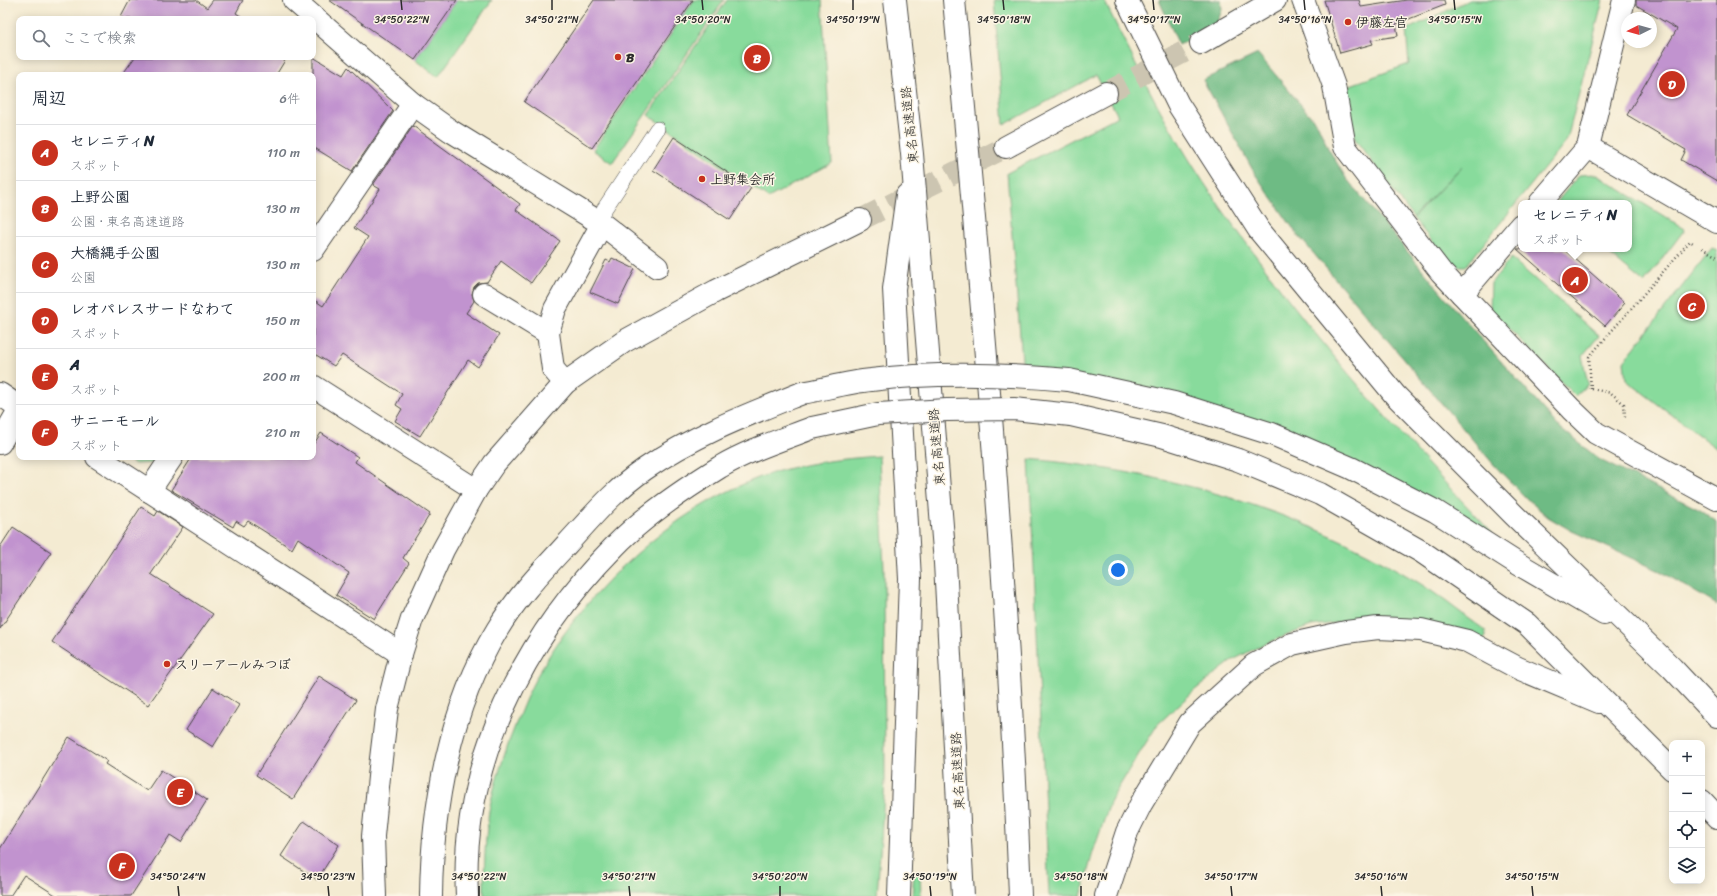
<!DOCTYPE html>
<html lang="ja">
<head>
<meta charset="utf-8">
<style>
  :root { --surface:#fff; --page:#f6f6f7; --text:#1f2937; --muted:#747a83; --line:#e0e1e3; --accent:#c8321e }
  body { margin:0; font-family:Sriracha,"Klee One",sans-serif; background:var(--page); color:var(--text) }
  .controls { position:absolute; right:12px; bottom:12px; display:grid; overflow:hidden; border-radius:8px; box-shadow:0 2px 10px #0003 }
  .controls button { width:36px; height:36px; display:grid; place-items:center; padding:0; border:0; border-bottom:1px solid var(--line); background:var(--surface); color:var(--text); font:20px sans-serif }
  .compass { position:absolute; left:1621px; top:12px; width:36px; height:36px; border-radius:50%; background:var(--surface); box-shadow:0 2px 10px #0003; rotate:265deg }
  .you { position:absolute; left:1118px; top:570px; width:14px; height:14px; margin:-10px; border:3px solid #fff; border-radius:50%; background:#1a73e8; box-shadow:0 0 0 6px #1a73e833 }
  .badge { display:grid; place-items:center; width:26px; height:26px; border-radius:50%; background:var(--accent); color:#fff; font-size:13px; font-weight:700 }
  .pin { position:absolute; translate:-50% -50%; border:2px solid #fff; box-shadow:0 1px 4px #0006 }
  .popup { position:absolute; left:1518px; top:200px; width:114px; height:52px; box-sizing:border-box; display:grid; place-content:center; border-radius:8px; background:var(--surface); filter:drop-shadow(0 1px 3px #0005); font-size:13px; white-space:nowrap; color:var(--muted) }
  .popup b { font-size:15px; color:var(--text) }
  .popup::after { content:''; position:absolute; left:50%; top:100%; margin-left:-8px; border:8px solid transparent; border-top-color:var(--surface) }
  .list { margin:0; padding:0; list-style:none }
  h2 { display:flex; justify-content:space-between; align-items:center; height:52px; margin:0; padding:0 16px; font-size:17px }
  h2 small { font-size:13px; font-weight:400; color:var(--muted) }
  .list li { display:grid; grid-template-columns:26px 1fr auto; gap:12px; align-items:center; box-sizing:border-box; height:56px; padding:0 16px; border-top:1px solid var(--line) }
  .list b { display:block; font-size:15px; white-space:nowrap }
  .list p { margin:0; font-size:13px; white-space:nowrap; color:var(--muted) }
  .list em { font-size:13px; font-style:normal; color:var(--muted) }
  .icon { flex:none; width:22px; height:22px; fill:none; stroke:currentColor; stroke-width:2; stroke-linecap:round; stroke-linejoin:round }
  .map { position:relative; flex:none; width:1717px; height:896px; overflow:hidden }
  .search { position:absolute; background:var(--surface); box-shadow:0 2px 10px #0003; left:16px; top:16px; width:300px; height:44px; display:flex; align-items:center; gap:10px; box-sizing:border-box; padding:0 14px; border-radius:8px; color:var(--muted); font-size:15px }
  .panel { position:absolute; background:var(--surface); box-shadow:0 2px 10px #0003; left:16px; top:72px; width:300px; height:388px; border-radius:8px }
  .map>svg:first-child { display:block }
  .green { fill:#88db9c; stroke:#5a8364 }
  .forest { fill:#6ebb84; stroke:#4c7358 }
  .building { fill:#c193cf }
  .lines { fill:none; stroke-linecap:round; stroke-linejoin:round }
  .street-tunnel { stroke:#ccc5b1; stroke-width:22; stroke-dasharray:22 11; stroke-linecap:butt }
  .lane-casing { stroke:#494844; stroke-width:16 }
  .street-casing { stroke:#494844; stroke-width:24 }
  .highway-casing { stroke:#494844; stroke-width:24 }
  .path { stroke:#494844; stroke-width:2.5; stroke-dasharray:1 3; stroke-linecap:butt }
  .lane { stroke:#fff; stroke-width:15 }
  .street { stroke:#fff; stroke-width:22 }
  .highway { stroke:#fff; stroke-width:22 }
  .highway-bridge-casing { stroke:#494844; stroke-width:24; stroke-linecap:butt }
  .highway-bridge { stroke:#fff; stroke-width:22 }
  .ticks { fill:none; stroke:#2b2b2b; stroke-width:1.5 }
  .poi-dot { fill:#c8321e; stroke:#fcf5e5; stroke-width:1.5 }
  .labels { text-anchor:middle; stroke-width:3; stroke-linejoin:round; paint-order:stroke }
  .poi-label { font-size:13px; font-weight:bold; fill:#2b2b2b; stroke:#fcf5e5; text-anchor:start }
  .street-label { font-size:13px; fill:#2b2b2b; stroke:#fcf5e5 }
  .ticks-label { font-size:10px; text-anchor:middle; fill:#2b2b2b; stroke:#fcf5e5; stroke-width:3; stroke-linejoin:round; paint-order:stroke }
</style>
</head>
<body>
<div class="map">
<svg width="1717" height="896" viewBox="0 0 1717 896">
  <rect width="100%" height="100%" fill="#fcf5e5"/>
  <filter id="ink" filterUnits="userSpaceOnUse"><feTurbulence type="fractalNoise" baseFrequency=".025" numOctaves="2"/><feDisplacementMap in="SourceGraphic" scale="8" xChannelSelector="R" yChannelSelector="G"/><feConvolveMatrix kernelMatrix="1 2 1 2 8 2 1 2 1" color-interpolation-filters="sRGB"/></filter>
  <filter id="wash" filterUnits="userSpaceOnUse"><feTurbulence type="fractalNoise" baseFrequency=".012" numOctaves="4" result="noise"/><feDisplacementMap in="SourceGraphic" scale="16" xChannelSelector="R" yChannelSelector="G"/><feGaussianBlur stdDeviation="0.9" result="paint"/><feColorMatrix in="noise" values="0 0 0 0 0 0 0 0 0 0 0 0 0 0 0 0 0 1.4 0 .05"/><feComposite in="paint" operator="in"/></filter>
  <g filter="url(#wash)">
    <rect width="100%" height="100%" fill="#f4ebd2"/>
    <!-- green -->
    <g class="green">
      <path d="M457,0h35l-54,77 -23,-17z"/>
      <path d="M694,0h30l-112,163 -19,-13z"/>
      <path d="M727,0h95l10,163 -64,35 -120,-83z"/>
      <path d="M994,0h110c26,53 52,106 83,156 20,33 43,65 66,96 73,101 154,191 239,281l-5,6 -196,-100 -268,-66 -16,-200 111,-57 -22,-41 -92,50z"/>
      <path d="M1469,0h134l-36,140 -101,126h-14l-39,-48 49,-52 -49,51 -58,-78 -13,-51 67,-24 -3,-34z"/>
      <path d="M1595,174l90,55 -41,54 -41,-34h26v-46h-73l23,-28z"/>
      <path d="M1712,248l5,2v199l-91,-69 -2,-19z"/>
      <path d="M1511,258l88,78 -17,20 6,28 -13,12 -85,-87 1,-26z"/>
      <path d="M879,456l5,113 1,212 -8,115h-393c0,-28 1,-57 5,-85 4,-23 12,-45 19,-67 10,-25 19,-52 33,-75 49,-83 131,-159 222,-193 37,-13 77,-17 116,-20z"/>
      <path d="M124,457h32l-4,6 -17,1z"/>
      <path d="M1029,459c134,12 267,49 382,119 26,15 49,35 74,52l1,7 -5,5 -106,-24 -64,8 -49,19 -29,15 -38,30 -37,34 -16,25 -31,51 -18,52 -12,44h-32z"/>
      <path d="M920,872l1,24h-9l2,-23z"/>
    </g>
    <!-- forest -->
    <g class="forest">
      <path d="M1159,0h62l1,10 -5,13 -38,22z"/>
      <path d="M1258,54l60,71 10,23 18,30 116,139 95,108 43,35 100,50 17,12v83l-55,-33 -90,-41 -24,-14 -22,-19 -31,-32 -198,-232 -42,-60 -52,-94z"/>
    </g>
    <g id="blocks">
      <!-- building -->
      <g class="building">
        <path d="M130,0h66l11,8 6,-8h30l-7,13 9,6h-120l-4,-2z"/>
        <path d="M329,0h128l-42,60z"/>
        <path d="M594,0h99l-101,148 -68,-46z"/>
        <path d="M1324,0h35l2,7 46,-7h37l1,5 -49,19 2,12 -27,4 2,4 -33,9z"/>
        <path d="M1636,0h81v181l-36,-21 5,-10 -59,-35 50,-86 -41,-24z"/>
        <path d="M135,57h152l-11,18h-154z"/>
        <path d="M313,57l30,18 5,-8 45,44 -41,60 -39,-24z"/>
        <path d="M413,126l107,78 -4,6 44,31 -29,42 -30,-22 -14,21 -9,1 -4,4 -2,7 2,7 -8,12 33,22 -21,32 -10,-7 -48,76 -25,-15 7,-12 -6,-4 6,-11 -60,-39 -8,11 -21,-13v-54l10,7 45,-69 -14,-9 26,-39 -7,-4z"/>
        <path d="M674,137l77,51 -21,32 -77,-50z"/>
        <path d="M1517,249h47l61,54 -20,23z"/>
        <path d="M612,258l23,11 -17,35 -28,-12 16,-32 4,2z"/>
        <path d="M321,433l37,24 -3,5 75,52 -27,44 6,5 -35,56 -38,-24 13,-22 -51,-35 -6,11 -44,-28 -4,5 -8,-5 -3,6 -62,-37 21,-33h121v-12z"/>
        <path d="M141,507l14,9 3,-5 25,16 -32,47 62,40 -65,91 -96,-63z"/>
        <path d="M13,527l38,25 -51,77v-82z"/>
        <path d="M319,676l37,24 -63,99 -37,-24z"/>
        <path d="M213,688l26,17 -26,42 -27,-17z"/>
        <path d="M69,737l38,24 -2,3 42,27 14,-21 46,30 -26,42 -11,-7 -39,61h-74l-33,-21 -14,21h-10v-47z"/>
        <path d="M304,821l35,24 -22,35 -36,-24z"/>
      </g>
    </g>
  </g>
  <g filter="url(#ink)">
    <use href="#blocks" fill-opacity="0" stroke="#494844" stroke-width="1"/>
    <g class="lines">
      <!-- street-tunnel -->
      <g class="street-tunnel">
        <path d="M1106,93l95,-50"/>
        <path d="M860,220l146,-73"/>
      </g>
      <defs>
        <path id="lane" d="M597,220l60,-91"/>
        <g id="street">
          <path d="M294,0l119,104"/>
          <path d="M1303,0l31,86 11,61 96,125 130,137 25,24 121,66"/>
          <path d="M1201,43l74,-43"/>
          <path d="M1006,147l100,-54"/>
          <path d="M1588,147l129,75"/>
          <path d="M1540,203l48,-56 36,-147"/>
          <path d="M602,224l55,43"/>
          <path d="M313,250l100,-146 38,27 151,93 -47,85 -7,24 5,36 12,14"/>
          <path d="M484,294l64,39"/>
          <path d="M1462,294l59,-69"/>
          <path d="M313,386l163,104"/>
          <path d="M0,394l19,13"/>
          <path d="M0,443l19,-33"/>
          <path d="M97,457l304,197"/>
          <path d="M149,491l23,-34"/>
          <path d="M375,896l-2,-60 7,-69 7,-58 14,-55 11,-35 31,-69 33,-60 18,-26 71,-81 60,-42 91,-50 144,-71"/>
        </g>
        <g id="highway">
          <path d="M895,0l17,154 33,409 18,333"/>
          <path d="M954,0c28,298 55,597 66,896"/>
          <path d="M1127,0l51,104 81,126 136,165 119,120 158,153 45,48"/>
          <path d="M1069,380l105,23 98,31 79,34 84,43 80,51 89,52"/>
          <path d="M1071,415l91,21 76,24 82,34 102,58 105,72 145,145"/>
          <path d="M1702,801l15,16"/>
          <path d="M431,896c1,-89 19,-189 66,-266 19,-32 45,-59 70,-86 26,-28 46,-53 78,-75 49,-34 102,-54 157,-76"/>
          <path d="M467,896c-7,-132 57,-258 148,-350 28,-29 71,-58 105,-79 29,-17 61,-27 92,-39"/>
          <path d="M899,896l11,-317 -16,-290 13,-94"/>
          <path d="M1106,896l21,-64 14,-28 49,-81 64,-58 38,-21 54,-12 32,-4 43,2 46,11 51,27 81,34"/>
        </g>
      </defs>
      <!-- lane casing -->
      <use href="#lane" class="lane-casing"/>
      <!-- street casing -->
      <use href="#street" class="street-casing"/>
      <!-- highway casing -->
      <use href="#highway" class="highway-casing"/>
      <!-- path -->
      <g class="path">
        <path d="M1702,248l15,9"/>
        <path d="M1591,389l-2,-32 101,-116 3,2"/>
        <path d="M1592,389l19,4 13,11 1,13"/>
      </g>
      <!-- lane -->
      <use href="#lane" class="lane"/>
      <!-- street -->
      <use href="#street" class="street"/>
      <!-- highway -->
      <use href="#highway" class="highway"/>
      <defs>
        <g id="highway-bridge">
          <path d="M802,393c23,-4 46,-11 69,-13 66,-8 132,-6 198,0"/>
          <path d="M812,428l66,-14 69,-4 67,-1 57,6"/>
        </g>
      </defs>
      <!-- highway-bridge casing -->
      <use href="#highway-bridge" class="highway-bridge-casing"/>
      <!-- highway-bridge -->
      <use href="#highway-bridge" class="highway-bridge"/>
    </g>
  </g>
  <!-- ticks -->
  <path class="ticks" d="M401,0l1,10M552,0v10M702,0l1,10M853,0v10M1003,0l1,10M1153,0l1,10M1304,0l1,10M1454,0l1,10M178,886l1,10M328,886l1,10M479,886v10M629,886l1,10M780,886v10M930,886l1,10M1081,886v10M1231,886l1,10M1381,886l1,10M1532,886l1,10"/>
  <!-- markers -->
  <g class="poi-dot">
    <circle cx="1348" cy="22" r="4"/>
    <circle cx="618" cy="57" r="4"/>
    <circle cx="702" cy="179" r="4"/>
    <circle cx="167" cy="664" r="4"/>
  </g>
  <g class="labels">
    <!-- poi labels -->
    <g class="poi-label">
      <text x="1356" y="27">伊藤左官</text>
      <text x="626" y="62">B</text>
      <text x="710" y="184">上野集会所</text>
      <text x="175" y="669">スリーアールみつぼ</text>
    </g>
    <!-- street labels -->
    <g class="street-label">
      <text transform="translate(909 125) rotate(-96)" y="5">東名高速道路</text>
      <text transform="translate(936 447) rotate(-95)" y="5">東名高速道路</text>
      <text transform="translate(957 771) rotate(-93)" y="5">東名高速道路</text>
    </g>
  </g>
  <g class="ticks-label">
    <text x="402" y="23">34°50'22"N</text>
    <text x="552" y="23">34°50'21"N</text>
    <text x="703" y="23">34°50'20"N</text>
    <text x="853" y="23">34°50'19"N</text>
    <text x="1004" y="23">34°50'18"N</text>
    <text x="1154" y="23">34°50'17"N</text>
    <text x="1305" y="23">34°50'16"N</text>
    <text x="1455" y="23">34°50'15"N</text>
    <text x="178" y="880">34°50'24"N</text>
    <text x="328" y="880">34°50'23"N</text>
    <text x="479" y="880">34°50'22"N</text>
    <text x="629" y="880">34°50'21"N</text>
    <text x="780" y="880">34°50'20"N</text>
    <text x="930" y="880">34°50'19"N</text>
    <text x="1081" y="880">34°50'18"N</text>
    <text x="1231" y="880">34°50'17"N</text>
    <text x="1381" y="880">34°50'16"N</text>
    <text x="1532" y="880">34°50'15"N</text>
  </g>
</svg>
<div class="controls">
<button>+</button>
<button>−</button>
<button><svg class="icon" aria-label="locate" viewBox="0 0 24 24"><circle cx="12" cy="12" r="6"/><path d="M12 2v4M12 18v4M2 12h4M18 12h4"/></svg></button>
<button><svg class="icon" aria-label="layers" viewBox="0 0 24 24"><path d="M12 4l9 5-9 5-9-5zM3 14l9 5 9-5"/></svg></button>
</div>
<svg class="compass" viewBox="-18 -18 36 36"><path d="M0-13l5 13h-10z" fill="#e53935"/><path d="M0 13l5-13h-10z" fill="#747a83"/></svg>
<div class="you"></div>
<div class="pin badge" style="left:1575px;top:280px">A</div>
<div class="popup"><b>セレニティN</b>スポット</div>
<div class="pin badge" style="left:757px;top:58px">B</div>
<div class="pin badge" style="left:1692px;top:306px">C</div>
<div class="pin badge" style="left:1672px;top:84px">D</div>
<div class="pin badge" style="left:180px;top:792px">E</div>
<div class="pin badge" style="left:122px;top:866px">F</div>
<div class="search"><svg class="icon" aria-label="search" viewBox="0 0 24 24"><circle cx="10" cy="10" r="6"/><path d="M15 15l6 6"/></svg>ここで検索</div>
<section class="panel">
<h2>周辺<small>6件</small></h2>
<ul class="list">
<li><span class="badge">A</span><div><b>セレニティN</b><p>スポット</p></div><em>110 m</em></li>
<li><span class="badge">B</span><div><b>上野公園</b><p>公園 · 東名高速道路</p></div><em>130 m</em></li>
<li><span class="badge">C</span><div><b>大橋縄手公園</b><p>公園</p></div><em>130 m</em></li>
<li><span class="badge">D</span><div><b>レオパレスサードなわて</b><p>スポット</p></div><em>150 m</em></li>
<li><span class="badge">E</span><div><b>A</b><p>スポット</p></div><em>200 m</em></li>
<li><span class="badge">F</span><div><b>サニーモール</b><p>スポット</p></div><em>210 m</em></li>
</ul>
</section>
</div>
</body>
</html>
